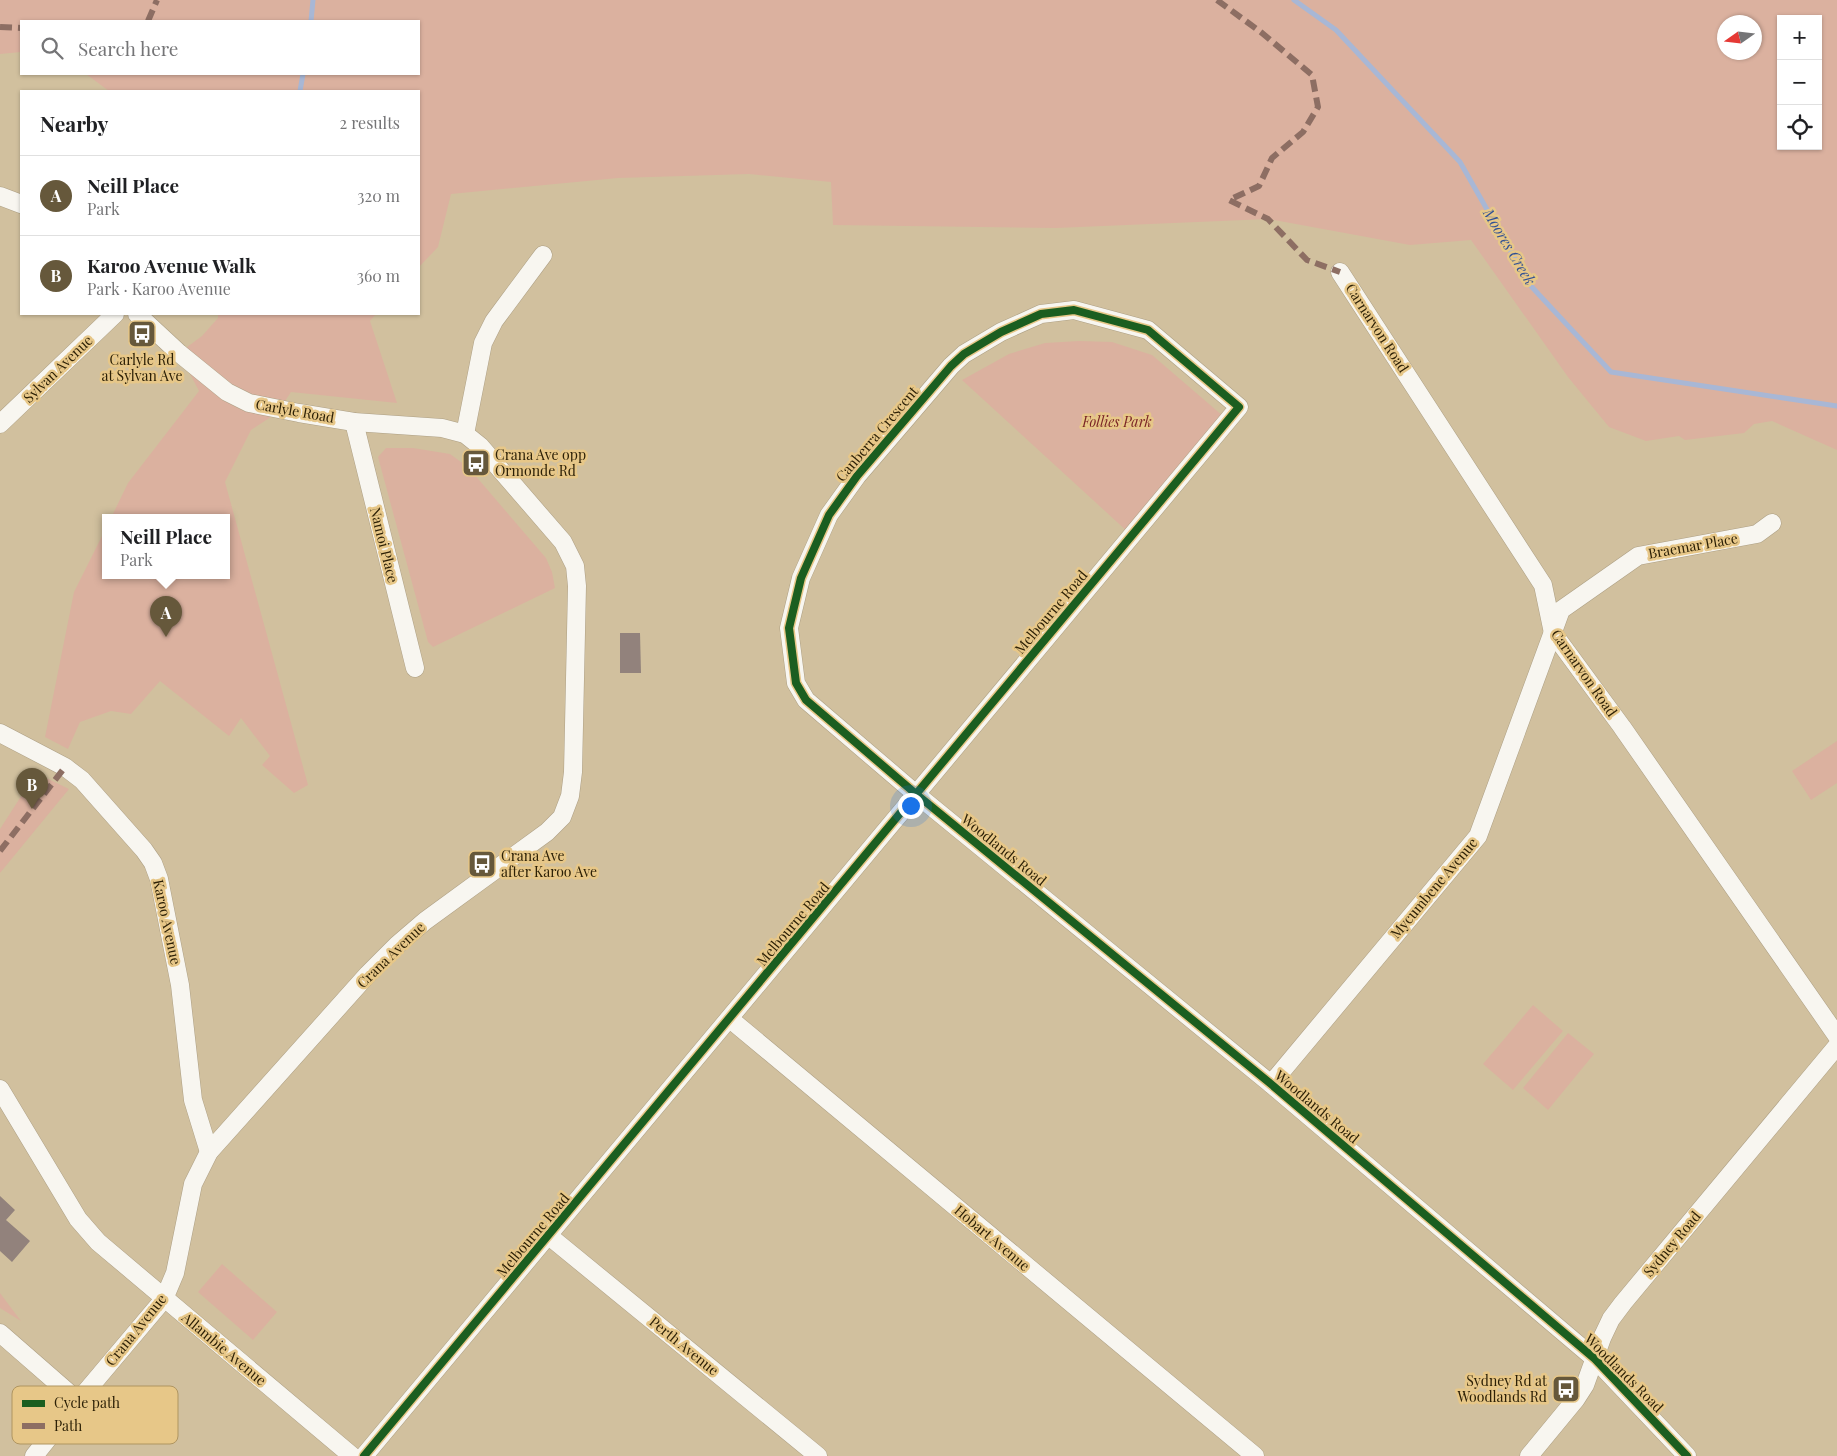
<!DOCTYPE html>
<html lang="en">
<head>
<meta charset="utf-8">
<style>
  :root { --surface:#fff; --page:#f2f2f2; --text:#202124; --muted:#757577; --line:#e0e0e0; --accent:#66583b }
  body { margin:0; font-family:"Playfair Display",serif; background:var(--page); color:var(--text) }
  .controls { position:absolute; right:15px; top:15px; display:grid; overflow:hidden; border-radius:0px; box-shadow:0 1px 4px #0004 }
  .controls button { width:45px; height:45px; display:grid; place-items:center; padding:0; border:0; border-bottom:1px solid var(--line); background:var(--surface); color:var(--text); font:25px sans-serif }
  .compass { position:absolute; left:1717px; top:15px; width:45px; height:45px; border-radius:50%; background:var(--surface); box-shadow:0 1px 4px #0004; rotate:256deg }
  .you { position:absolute; left:910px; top:805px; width:18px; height:18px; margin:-12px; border:4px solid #fff; border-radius:50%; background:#1a73e8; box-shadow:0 0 0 8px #1a73e833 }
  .badge { display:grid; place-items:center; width:32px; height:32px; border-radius:50%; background:var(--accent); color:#fff; font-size:16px; font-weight:700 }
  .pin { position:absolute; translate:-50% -41px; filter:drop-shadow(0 1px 2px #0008) }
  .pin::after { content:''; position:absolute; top:26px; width:18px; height:15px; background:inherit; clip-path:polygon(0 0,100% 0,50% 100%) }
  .popup { position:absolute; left:102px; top:514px; width:128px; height:65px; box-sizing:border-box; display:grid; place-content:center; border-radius:0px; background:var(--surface); filter:drop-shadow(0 1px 4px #0005); font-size:16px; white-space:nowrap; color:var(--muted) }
  .popup b { font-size:19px; color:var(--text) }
  .popup::after { content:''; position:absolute; left:50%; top:100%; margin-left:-10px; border:10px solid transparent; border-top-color:var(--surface) }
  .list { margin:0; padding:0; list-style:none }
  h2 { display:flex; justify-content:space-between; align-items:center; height:65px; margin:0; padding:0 20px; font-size:21px }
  h2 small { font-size:16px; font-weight:400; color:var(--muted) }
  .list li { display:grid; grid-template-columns:32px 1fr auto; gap:15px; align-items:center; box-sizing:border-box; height:80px; padding:0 20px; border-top:1px solid var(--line) }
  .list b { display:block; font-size:19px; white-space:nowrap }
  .list p { margin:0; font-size:16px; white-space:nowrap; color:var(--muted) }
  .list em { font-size:16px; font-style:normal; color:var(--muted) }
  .icon { flex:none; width:28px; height:28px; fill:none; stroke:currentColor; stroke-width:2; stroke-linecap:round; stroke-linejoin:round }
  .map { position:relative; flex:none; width:1837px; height:1456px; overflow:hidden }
  .search { position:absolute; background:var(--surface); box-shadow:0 1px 4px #0004; left:20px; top:20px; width:400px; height:55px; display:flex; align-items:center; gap:12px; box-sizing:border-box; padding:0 18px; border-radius:0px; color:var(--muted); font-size:19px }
  .panel { position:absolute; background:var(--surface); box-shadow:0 1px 4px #0004; left:20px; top:90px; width:400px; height:225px; border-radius:0px }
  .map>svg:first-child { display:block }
  .green { fill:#dbb19f; fill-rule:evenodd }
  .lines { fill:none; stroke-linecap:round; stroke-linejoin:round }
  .stream { stroke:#a8b7d5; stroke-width:5 }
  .building { fill:#92827c }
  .street-casing { stroke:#ad9f84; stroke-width:19 }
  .street { stroke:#f8f6f0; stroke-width:18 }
  .quiet { stroke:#8d6e63; stroke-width:6; stroke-dasharray:12 6; stroke-linecap:butt }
  .cycleway-casing { stroke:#e7c788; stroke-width:11 }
  .cycleway { stroke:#1b5e20; stroke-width:8 }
  .labels { text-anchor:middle; stroke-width:5; stroke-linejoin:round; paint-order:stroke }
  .street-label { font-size:14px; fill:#2c2006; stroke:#e7c788 }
  .poi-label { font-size:14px; fill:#2c2006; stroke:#e7c788; text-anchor:start }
  .park-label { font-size:14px; font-style:italic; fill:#7a2526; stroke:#e7c788 }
  .water-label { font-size:15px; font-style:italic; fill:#305094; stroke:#e7c788 }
  .key { fill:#e7c788; stroke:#af9561; stroke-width:1 }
  .key-label { font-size:14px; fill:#2c2006 }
</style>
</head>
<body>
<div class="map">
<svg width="1837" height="1456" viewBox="0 0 1837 1456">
  <rect width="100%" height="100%" fill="#d1c09e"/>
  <!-- green -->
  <g class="green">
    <path d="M0,0h1837v450l-65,-29 -18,3 -10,9 -59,7 -6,-4 -33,5 -37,-14 -41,-50 -97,-137 -61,5 -142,-26 -212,9 -223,-3 -2,-43 -82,-8 -131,4 -167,16 -13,53 -19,20v-176h-310l-23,-17h333v-53h-398v31l-21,2zM1781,19h37v127h-37zM1724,22h30v30h-30z"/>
    <path d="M218,314h158l-6,7 27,82 -106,-11 -14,21 -26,17 -26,52 83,303 -14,8 -32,-28 8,-9 -29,-38 -12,18 -69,-55 -29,33 -20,-3 -31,11 -12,27 -23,-12 29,-145 32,-64v48h120v-58h-115l17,-35 71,-92 -20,-38 23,-17 16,-18z"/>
    <path d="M1079,341l33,1 40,13 71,61 -94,117 -167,-153 47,-26 36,-11z"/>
    <path d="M386,448h27l37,6 18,13 78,91 6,14 3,16 -122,59 -5,-5 -50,-185z"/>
    <path d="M1837,741v42l-26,17 -19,-29z"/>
    <path d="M36,773l33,16 -69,84v-44z"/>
    <path d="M1533,1005l30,26 -50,59 -30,-26z"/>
    <path d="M1568,1033l26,21 -46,56 -25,-22z"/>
    <path d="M222,1264l55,48 -24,28 -55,-48z"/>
    <path d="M0,1293l21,28 -21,-13z"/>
  </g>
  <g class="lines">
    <!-- stream -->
    <g class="stream">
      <path d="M1294,0l42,30 124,132 70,123 81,87 226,34"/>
      <path d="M311,21l2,-21"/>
      <path d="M300,91l3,-17"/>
    </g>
  </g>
  <!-- building -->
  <g class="building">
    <path d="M620,633h20l1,40h-21z"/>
    <path d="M0,1196l15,14 -9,10 24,21 -18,21 -12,-11z"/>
  </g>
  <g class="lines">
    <defs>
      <g id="street">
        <path d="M0,196l21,8"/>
        <path d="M1340,272l203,313 10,48 69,94 215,309"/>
        <path d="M354,422l61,246"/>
        <path d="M0,424l115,-110"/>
        <path d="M465,434l18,-91 11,-22 49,-66"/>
        <path d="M0,733l65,34 17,13 62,70 9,13 6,16 21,106 13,115 16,52"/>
        <path d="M730,1019l525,437"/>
        <path d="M1271,1084l207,-248 83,-226 77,-54 119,-22 15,-11"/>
        <path d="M0,1089l78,130 20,23 254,214"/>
        <path d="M549,1236l269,220"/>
        <path d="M0,1333l78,68"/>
        <path d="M34,1456l44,-55 86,-102 11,-26 18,-89 16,-32 159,-178 29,-29 28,-24 122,-89 15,-15 8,-21 3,-24 4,-186 -2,-20 -12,-24 -83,-96 -15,-12 -23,-6 -88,-6 -55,-9 -50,-10 -22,-11 -48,-39 -42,-39"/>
        <path d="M364,1456c294,-348 583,-700 875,-1049l-91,-77 -74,-20 -33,4 -40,18 -37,22 -13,12 -94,110 -28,39 -28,63 -12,50 7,55 10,17 110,94 355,290 324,275 92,97"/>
        <path d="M1529,1456l47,-57 9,-14 17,-47 9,-19 12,-16 214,-257"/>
      </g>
    </defs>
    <!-- street casing -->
    <use href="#street" class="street-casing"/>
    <!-- street -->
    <use href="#street" class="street"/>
    <!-- quiet -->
    <g class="quiet">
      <path d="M1217,0l45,33 50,42 6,32 -15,25 -31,26 -13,28 -30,14 39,19 39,41 33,12"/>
      <path d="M148,21l9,-21"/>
      <path d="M0,27l21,1"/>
      <path d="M0,851l65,-84"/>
    </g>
    <defs>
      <path id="cycleway" d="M364,1456c294,-348 583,-700 875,-1049l-91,-77 -74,-20 -33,4 -40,18 -37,22 -13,12 -94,110 -28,39 -28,63 -12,50 7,55 10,17 110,94 355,290 324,275 92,97"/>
    </defs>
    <!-- cycleway casing -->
    <use href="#cycleway" class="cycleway-casing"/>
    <!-- cycleway -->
    <use href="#cycleway" class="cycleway"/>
  </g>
  <!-- icons -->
  <defs>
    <symbol id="bus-square" viewBox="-11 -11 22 22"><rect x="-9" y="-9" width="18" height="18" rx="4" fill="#66583b" stroke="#e7c788"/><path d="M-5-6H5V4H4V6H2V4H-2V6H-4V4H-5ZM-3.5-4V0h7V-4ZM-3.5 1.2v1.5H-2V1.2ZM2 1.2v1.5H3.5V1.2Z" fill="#fff"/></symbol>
  </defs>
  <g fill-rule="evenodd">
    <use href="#bus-square" x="126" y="318" width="32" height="32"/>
    <use href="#bus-square" x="460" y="447" width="32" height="32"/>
    <use href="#bus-square" x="466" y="848" width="32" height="32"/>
    <use href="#bus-square" x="1550" y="1373" width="32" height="32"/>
  </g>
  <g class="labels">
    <!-- street labels -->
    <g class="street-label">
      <text transform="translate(1377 328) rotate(57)" y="5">Carnarvon Road</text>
      <text transform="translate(58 369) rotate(-44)" y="5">Sylvan Avenue</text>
      <text transform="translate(295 411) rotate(10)" y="5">Carlyle Road</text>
      <text transform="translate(877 434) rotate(-50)" y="5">Canberra Crescent</text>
      <text transform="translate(384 545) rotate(76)" y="5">Namoi Place</text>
      <text transform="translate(1693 546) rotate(-10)" y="5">Braemar Place</text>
      <text transform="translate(1051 612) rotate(-50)" y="5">Melbourne Road</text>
      <text transform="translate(1584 673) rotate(55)" y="5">Carnarvon Road</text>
      <text transform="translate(1004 850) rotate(39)" y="5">Woodlands Road</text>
      <text transform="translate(1434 888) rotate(-50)" y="5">Mycumbene Avenue</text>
      <text transform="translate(167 922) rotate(78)" y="5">Karoo Avenue</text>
      <text transform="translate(793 924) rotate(-50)" y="5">Melbourne Road</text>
      <text transform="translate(391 955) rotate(-44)" y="5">Crana Avenue</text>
      <text transform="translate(1317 1107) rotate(40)" y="5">Woodlands Road</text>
      <text transform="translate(533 1235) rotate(-50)" y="5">Melbourne Road</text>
      <text transform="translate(992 1238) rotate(40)" y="5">Hobart Avenue</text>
      <text transform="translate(1672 1244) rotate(-50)" y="5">Sydney Road</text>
      <text transform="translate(136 1330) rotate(-51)" y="5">Crana Avenue</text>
      <text transform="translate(684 1346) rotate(39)" y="5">Perth Avenue</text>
      <text transform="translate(224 1349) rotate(40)" y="5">Allambie Avenue</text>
      <text transform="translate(1624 1373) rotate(45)" y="5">Woodlands Road</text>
    </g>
    <!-- poi labels -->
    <g class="poi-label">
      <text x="142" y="365" text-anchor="middle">Carlyle Rd<tspan x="142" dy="16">at Sylvan Ave</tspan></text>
      <text x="495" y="460">Crana Ave opp<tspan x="495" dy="16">Ormonde Rd</tspan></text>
      <text x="501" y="861">Crana Ave<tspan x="501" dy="16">after Karoo Ave</tspan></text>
      <text x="1547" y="1386" text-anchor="end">Sydney Rd at<tspan x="1547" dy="16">Woodlands Rd</tspan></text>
    </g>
    <!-- park labels -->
    <g class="park-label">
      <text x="1117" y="427">Follies Park</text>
    </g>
    <!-- water labels -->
    <g class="water-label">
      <text transform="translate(1509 247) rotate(59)" y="5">Moores Creek</text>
    </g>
  </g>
  <!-- legend -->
  <rect x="12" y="1386" width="166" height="58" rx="8" class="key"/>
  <rect x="22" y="1400" width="23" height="7" fill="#1b5e20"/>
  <rect x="22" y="1423" width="23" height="6" fill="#8d6e63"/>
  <g class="key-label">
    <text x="54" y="1408">Cycle path</text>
    <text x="54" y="1431">Path</text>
  </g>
</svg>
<div class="controls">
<button>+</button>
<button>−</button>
<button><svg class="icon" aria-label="locate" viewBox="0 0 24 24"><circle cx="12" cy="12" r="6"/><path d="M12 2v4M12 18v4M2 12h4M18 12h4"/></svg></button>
</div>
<svg class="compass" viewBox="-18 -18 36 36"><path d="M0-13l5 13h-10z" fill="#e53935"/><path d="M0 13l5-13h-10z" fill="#757577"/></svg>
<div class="you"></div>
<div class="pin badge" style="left:166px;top:637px">A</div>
<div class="popup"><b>Neill Place</b>Park</div>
<div class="pin badge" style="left:32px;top:809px">B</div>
<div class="search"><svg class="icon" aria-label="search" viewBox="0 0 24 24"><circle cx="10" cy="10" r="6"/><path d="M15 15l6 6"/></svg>Search here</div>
<section class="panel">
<h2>Nearby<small>2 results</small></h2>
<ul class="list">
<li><span class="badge">A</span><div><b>Neill Place</b><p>Park</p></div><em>320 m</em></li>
<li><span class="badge">B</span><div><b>Karoo Avenue Walk</b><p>Park · Karoo Avenue</p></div><em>360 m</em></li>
</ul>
</section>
</div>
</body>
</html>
